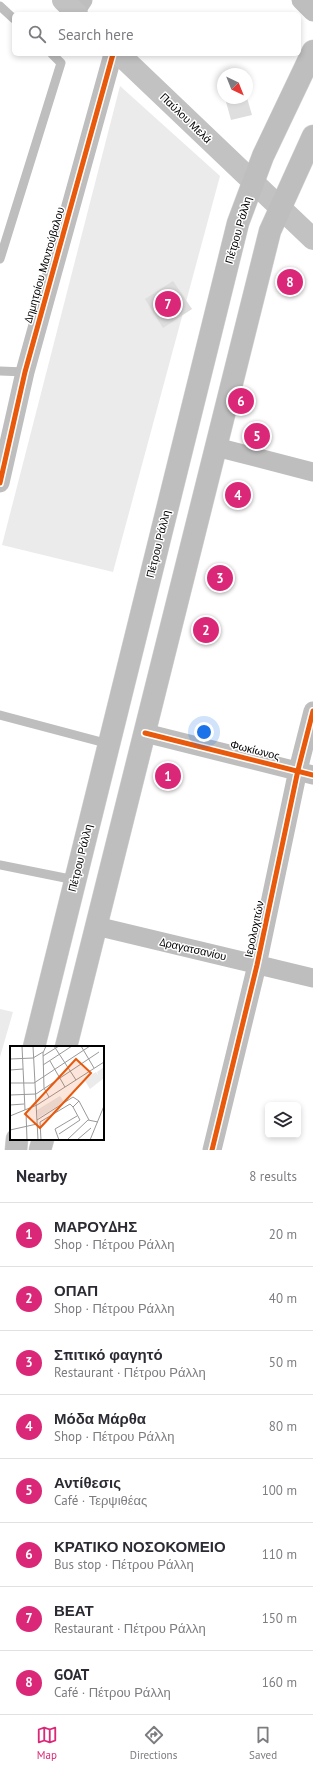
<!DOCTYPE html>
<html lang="en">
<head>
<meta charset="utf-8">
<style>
  :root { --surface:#fff; --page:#f2f2f3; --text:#2b2b33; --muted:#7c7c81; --line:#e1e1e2; --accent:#db2777 }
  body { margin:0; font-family:"PT Sans",sans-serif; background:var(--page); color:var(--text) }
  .controls { position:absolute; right:12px; bottom:12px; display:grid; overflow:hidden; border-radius:6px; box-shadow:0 2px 6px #0003 }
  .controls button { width:36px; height:36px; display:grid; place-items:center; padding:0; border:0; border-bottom:1px solid var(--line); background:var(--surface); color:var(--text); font:20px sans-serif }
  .compass { position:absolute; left:217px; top:68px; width:36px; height:36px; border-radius:50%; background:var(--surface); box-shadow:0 2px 6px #0003; rotate:137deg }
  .you { position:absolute; left:204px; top:732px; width:14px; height:14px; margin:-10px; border:3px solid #fff; border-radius:50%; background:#1a73e8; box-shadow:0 0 0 6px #1a73e833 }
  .badge { display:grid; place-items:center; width:26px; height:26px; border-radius:50%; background:var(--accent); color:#fff; font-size:13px; font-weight:700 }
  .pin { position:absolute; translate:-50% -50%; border:2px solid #fff; box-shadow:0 1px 4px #0006 }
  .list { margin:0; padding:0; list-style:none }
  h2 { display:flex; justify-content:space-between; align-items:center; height:52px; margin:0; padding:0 16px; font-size:17px }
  h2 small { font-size:13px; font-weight:400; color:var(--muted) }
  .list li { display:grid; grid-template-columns:26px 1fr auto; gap:12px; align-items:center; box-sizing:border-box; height:64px; padding:0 16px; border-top:1px solid var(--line) }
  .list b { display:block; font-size:15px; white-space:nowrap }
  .list p { margin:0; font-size:13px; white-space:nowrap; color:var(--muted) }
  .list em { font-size:13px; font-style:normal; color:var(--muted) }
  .icon { flex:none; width:22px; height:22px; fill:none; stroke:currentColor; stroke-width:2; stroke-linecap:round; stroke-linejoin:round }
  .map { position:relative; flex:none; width:313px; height:1150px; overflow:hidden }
  .search { position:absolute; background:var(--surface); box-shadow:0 2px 6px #0003; left:12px; right:12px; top:12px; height:44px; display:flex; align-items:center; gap:10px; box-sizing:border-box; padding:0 14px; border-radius:6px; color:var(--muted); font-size:15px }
  .sheet { height:564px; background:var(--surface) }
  nav { display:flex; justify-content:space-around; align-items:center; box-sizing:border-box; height:56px; border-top:1px solid var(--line); background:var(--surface); font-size:11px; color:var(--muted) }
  nav a { display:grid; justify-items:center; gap:2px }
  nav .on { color:var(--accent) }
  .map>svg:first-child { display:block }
  .green { fill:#ebebeb }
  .building { fill:#dedede }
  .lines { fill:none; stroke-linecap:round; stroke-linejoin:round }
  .primary-casing { stroke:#dbdbdb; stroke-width:23 }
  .service { stroke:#bebebe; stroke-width:9 }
  .minor { stroke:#bebebe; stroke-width:19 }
  .secondary { stroke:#c2c2c2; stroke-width:22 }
  .primary { stroke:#bebebe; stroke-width:22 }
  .cycleway-casing { stroke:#fff; stroke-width:8 }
  .cycleway { stroke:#e8590c; stroke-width:5 }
  .labels { text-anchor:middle; stroke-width:3; stroke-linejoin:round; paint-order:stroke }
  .street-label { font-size:11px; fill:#000; stroke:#fff }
  .inset-road { fill:none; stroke:#999; stroke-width:1 }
  .view { fill:#e8590c; fill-opacity:0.15; stroke:#e8590c; stroke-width:2 }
  .inset-edge { fill:none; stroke:#000; stroke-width:2 }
</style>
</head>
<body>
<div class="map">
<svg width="313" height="1150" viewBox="0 0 313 1150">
  <rect width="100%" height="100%" fill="#fff"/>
  <!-- green -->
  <g class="green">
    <path d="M120,86l100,90 -107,396 -111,-27z"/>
    <path d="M0,1009l13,3 -13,45z"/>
  </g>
  <!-- building -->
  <g class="building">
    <path d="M225,98h22l5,17 -21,5z"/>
    <path d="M173,281l19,28 -29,19 -18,-29z"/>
  </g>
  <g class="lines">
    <defs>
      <g id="primary">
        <path d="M34,1047l204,-824 25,-67 50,-105"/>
        <path d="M66,1047l204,-816 43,-95"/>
        <path d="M16,1150l1,-11"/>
        <path d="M40,1150l3,-11"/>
      </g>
    </defs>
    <!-- primary casing -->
    <use href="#primary" class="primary-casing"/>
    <!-- service -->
    <g class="service">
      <path d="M0,6l14,13"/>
      <path d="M0,259l61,-196 -9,-9"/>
      <path d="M0,371l25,1"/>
      <path d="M0,715l109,29"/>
      <path d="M0,865l75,15"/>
    </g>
    <!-- minor -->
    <g class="minor">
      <path d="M301,0l12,12"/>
      <path d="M75,12l8,-12"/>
      <path d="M216,447l97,25"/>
      <path d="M0,483l25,-111 88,-318"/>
      <path d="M145,733l168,42"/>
      <path d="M96,926l217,52"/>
      <path d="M212,1150l45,-185 41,-195 15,-59"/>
    </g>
    <!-- secondary -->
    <g class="secondary">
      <path d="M63,0l14,14"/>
      <path d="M119,54l194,185"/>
    </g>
    <!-- primary -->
    <use href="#primary" class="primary"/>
    <defs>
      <g id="cycleway">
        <path d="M0,483l25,-111 88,-318"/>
        <path d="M145,733l168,42"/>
        <path d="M212,1150l45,-185 41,-195 15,-59"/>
      </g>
    </defs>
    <!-- cycleway casing -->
    <use href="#cycleway" class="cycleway-casing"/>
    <!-- cycleway -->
    <use href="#cycleway" class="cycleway"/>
  </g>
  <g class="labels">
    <!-- street labels -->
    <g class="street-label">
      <text transform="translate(186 118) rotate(44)" y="4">Παύλου Μελά</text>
      <text transform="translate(238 230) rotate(-74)" y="4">Πέτρου Ράλλη</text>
      <text transform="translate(44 265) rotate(-74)" y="4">Δημητρίου Μαντούβαλου</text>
      <text transform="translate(158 544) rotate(-76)" y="4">Πέτρου Ράλλη</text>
      <text transform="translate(255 750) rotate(14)" y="4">Φωκίωνος</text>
      <text transform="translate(80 858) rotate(-76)" y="4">Πέτρου Ράλλη</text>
      <text transform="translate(254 929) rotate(-78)" y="4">Ιερολοχιτών</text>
      <text transform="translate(193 949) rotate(13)" y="4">Δραγατσανίου</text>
    </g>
  </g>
  <!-- overview -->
  <g transform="translate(10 1046)">
    <rect width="94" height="94" fill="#fff"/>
    <path d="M94,21v11l-14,11 -6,-10 12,-7 2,3 -1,-3zM50,50l4,6 -26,16 -1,-8z" fill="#ebebeb"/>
    <path class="inset-road" d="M12,0l3,64M23,0l5,94M36,0l-3,7 1,35 5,9M44,0l22,34M71,0l13,22M33,10l16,-10M0,13l23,-1 10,-6M40,15l15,26M33,19l29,-19M0,24l13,-1M0,37h24l56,-37M0,49l26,-1 63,-42M0,59l14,-1M16,66l1,28M0,70l27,-11 67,-43M27,74l36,-23 6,4 10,19M0,84l27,-6M49,88l21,-14 -7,-13 6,-6M31,94l-1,-18 30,-18 3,3M49,94l-4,-11 22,-13M57,94l21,-20 10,2M67,94l14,-12M80,94l14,-34"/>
    <path class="view" d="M66,13l15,14 -51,55 -15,-14z"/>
    <rect width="94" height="94" class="inset-edge"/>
  </g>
</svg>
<div class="controls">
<button><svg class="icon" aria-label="layers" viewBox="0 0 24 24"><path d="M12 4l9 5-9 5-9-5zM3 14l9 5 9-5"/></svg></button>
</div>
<svg class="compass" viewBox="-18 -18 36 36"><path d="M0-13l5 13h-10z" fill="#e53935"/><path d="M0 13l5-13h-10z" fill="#7c7c81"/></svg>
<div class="you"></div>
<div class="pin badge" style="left:168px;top:776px">1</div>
<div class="pin badge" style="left:206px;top:630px">2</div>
<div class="pin badge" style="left:220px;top:578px">3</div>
<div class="pin badge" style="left:238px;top:495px">4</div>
<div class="pin badge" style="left:257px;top:436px">5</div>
<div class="pin badge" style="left:241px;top:401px">6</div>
<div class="pin badge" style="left:168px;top:304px">7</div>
<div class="pin badge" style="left:290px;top:282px">8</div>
<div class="search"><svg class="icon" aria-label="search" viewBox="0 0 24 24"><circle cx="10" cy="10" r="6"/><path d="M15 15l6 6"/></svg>Search here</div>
</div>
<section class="sheet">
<h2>Nearby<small>8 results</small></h2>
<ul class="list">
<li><span class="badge">1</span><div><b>ΜΑΡΟΥΔΗΣ</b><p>Shop · Πέτρου Ράλλη</p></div><em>20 m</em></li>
<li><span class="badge">2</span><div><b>ΟΠΑΠ</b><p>Shop · Πέτρου Ράλλη</p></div><em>40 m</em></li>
<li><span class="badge">3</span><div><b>Σπιτικό φαγητό</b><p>Restaurant · Πέτρου Ράλλη</p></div><em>50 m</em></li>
<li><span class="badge">4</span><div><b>Μόδα Μάρθα</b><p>Shop · Πέτρου Ράλλη</p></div><em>80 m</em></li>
<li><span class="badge">5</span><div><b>Αντίθεσις</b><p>Café · Τερψιθέας</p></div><em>100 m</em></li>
<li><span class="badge">6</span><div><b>ΚΡΑΤΙΚΟ ΝΟΣΟΚΟΜΕΙΟ</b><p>Bus stop · Πέτρου Ράλλη</p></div><em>110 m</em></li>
<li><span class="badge">7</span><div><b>ΒΕΑΤ</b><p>Restaurant · Πέτρου Ράλλη</p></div><em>150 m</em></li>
<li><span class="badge">8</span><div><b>GOAT</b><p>Café · Πέτρου Ράλλη</p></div><em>160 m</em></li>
</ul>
</section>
<nav>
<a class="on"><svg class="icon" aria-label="map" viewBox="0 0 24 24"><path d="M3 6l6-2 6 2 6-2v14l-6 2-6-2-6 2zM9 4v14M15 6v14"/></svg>Map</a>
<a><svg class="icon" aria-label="directions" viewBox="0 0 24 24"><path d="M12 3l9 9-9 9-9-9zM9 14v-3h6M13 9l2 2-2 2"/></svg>Directions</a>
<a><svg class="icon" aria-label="saved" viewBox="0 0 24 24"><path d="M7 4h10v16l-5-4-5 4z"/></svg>Saved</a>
</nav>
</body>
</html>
